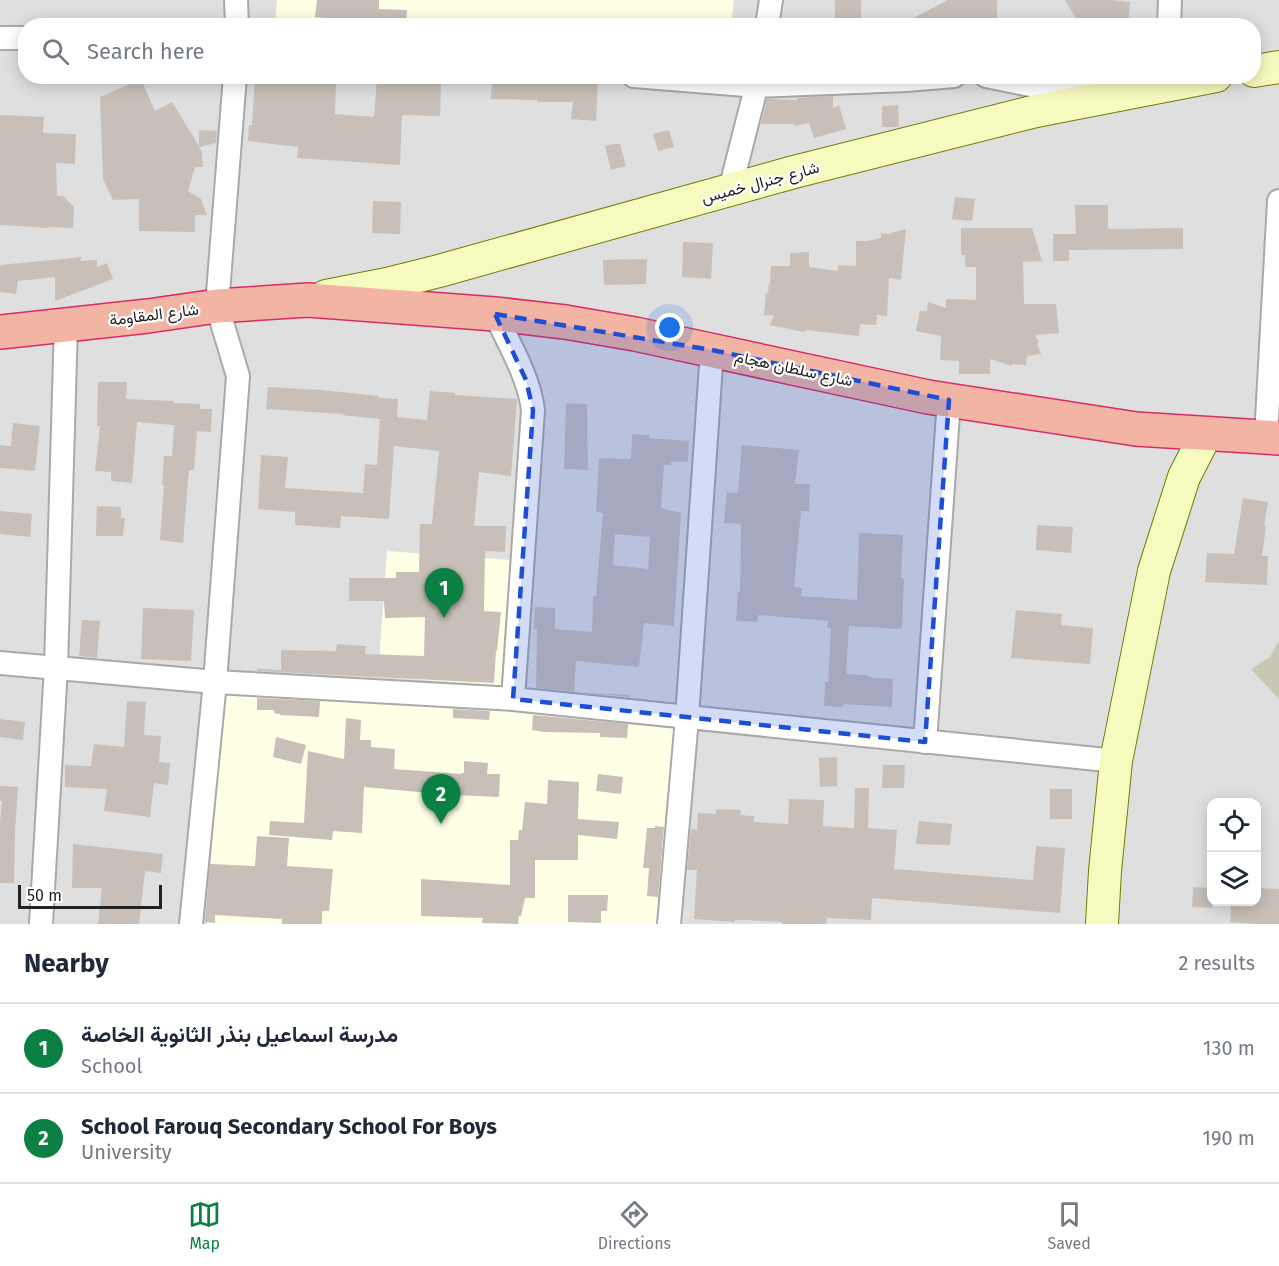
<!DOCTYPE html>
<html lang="en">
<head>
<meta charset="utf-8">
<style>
  :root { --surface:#fff; --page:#f2f2f3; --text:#1f2937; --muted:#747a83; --line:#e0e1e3; --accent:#0b8043 }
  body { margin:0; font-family:"Fira Sans",Vazirmatn,sans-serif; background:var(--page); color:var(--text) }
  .controls { position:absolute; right:18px; bottom:18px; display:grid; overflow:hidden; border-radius:12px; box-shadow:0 3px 15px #0003 }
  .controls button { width:54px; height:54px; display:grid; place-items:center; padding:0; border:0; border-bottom:2px solid var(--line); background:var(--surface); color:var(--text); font:30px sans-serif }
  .scale { position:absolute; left:18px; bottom:15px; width:144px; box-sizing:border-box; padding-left:6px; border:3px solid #222; border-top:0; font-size:16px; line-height:21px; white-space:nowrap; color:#222; -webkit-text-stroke:4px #fff; paint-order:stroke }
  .you { position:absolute; left:670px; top:328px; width:21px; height:21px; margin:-15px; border:4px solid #fff; border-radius:50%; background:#1a73e8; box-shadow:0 0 0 9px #1a73e833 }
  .badge { display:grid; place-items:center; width:39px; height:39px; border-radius:50%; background:var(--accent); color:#fff; font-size:20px; font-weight:700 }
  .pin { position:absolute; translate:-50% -50px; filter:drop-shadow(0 2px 3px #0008) }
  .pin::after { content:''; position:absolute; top:32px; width:21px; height:18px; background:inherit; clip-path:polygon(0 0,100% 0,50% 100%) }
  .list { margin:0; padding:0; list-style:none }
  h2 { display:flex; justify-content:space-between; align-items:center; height:78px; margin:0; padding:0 24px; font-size:26px }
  h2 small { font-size:20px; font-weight:400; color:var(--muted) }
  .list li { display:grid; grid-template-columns:39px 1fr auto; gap:18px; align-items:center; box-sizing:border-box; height:90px; padding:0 24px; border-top:2px solid var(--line) }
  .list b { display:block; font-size:22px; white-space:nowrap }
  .list p { margin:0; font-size:20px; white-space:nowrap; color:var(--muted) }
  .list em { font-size:20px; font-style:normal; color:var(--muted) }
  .icon { flex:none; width:33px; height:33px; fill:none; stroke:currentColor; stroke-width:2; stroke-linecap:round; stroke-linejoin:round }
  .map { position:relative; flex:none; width:1279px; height:924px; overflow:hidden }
  .search { position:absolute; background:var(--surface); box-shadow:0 3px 15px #0003; left:18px; right:18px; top:18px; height:66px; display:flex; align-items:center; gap:15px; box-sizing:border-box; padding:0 21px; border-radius:24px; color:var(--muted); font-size:22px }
  .sheet { height:258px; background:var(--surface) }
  nav { display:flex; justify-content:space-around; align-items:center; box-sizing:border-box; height:84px; border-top:2px solid var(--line); background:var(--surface); font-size:16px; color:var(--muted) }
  nav a { display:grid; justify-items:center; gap:3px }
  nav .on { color:var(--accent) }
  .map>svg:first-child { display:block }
  .residential { fill:#e0dfdf; fill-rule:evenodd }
  .education { fill:#ffffe5 }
  .construction { fill:#c7c7b4 }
  .building { fill:#c7bfb8; fill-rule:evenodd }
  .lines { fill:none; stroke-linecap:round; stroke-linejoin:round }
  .minor-casing { stroke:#a9a9a9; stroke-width:26 }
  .secondary-casing { stroke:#707d05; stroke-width:34 }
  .trunk-casing { stroke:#dc2a67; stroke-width:36 }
  .minor { stroke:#fff; stroke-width:22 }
  .secondary { stroke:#f7fabf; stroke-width:32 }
  .trunk { stroke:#f2b4a3; stroke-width:33 }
  .marked { fill:#1d4ed8; fill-opacity:0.2; stroke:#1d4ed8; stroke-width:4.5; stroke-dasharray:12 8; stroke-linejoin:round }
  .labels { text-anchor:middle; stroke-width:4.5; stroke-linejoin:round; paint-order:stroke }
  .street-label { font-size:16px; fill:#222; stroke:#fff }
</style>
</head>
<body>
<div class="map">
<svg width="1279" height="924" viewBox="0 0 1279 924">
  <rect width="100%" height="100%" fill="#f2efe9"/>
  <!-- residential -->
  <path class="residential" d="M0,0h1279v924h-1279zM26,26h1228v50h-1228zM1212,802h44v100h-44z"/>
  <!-- education -->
  <g class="education">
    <path d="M277,0h457l-3,26h-368l-88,-4z"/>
    <path d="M387,551l123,9 -9,125 -123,-8z"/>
    <path d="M221,688l459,37 -23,199h-450z"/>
  </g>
  <!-- construction -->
  <path class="construction" d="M1279,640v59l-28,-30 19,-12z"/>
  <!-- building -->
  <g class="building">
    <path d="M317,0h62v9l28,1 -1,16h-62l1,-6 -30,-3z"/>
    <path d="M835,0h26v18h-3v4h-23z"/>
    <path d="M948,0h49v26h-99z"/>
    <path d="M1065,0h47l18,2 -2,24h-52v-8z"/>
    <path d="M280,76h56l-1,38 39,3 3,-39 15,1v2l49,2 -1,33 -38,-1 -2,50 -103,-7 1,-11 -50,-6 1,-16h3l3,-46 24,2z"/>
    <path d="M552,77l46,3 -2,41 -25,-2 2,-17h-36v-2l-46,-1 1,-15 60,-2z"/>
    <path d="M141,79l14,32 17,-9 27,44v-16l18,1 -1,12 -17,4 3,5 1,15h-8l-7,24 13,8 6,16h-12v17l-56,-1v-32l-26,1 -10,-21 -3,-82z"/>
    <path d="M833,96v12l6,-3 7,24 -32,9 -5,-15 -15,3v-2h-33l6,-25 30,1v-2z"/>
    <path d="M898,105l1,22h-17v-21z"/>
    <path d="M0,115l44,2 -1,16 33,1 -1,30 -19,-1 1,33h6l11,11 -1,21 -26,-1v1l-47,-3z"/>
    <path d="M669,130l5,17 -16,4 -5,-17z"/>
    <path d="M614,144h6l6,22 -15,4 -6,-24z"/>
    <path d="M955,197l20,2 -3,22 -20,-2z"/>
    <path d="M373,201l28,1 -1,32 -28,-1z"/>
    <path d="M1075,205h33v24l75,-1v21l-114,1v11h-16v-27h23z"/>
    <path d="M961,228h71l10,33 -19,1 1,42h32l3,29 -24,2 4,7 -2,1 4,11 -14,2 -1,9 -13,-1 -1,2 -22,-7v15h-31v-13l-19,-1 1,-24 -25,-5 4,-20h7l1,-9 18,6v-9l30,1v-33h-11v-12h-4z"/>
    <path d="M906,229l-5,51 -12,-2 -2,38 -10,-1 -1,10 -16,-1 -1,12 -54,-6 -1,2 -34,-7 4,-10h-10l2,-22h2l1,-9h1l1,-18h19v-13l19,-1v15l29,4v-6l18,1v-25h12l13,-3v-5l7,1z"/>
    <path d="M683,242l30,1 -2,36 -29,-2z"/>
    <path d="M82,257l-2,4 17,-1v7l10,-4 6,16 -58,22v-24l-37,4 -2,13 -16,-2v-27z"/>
    <path d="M647,259l-1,25 -42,1 -1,-25z"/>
    <path d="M98,382h29l-1,17 48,2v2l26,1v5h12l-1,23 -14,-1 -3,39h-5l-6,73 -23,-3 4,-55h-2l2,-29h8l2,-31 -37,-3 -5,61 -21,-2v-9l-16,-1 5,-45h-3z"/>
    <path d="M268,387l54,3 57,6v2l19,1 -1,18 30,3 3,-29 25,2v2l62,4 -6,77 -32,-4 -5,54h32l-1,26 -20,-1 -1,60 17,1 -4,39h-1l-2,32 -237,-12v-2l24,1v-20l55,1 1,-7 29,2 -1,8 59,2 1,-39 -40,1 -1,-17h-35v-23h47v-6h23l1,-48h12l7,-73 -45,-5 -5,73 -48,-3 -1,12 -45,-3v-13l-37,-3 3,-54 27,2 -3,31 78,5 2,-29 12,1 3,-46 -37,-4v-1l-77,-5z"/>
    <path d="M566,403l21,1 1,66 -24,-1z"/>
    <path d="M13,423l27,3 -5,45 -35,-3v-23l11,1z"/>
    <path d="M632,434l18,1 -1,3 40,3 -1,21h-17v3h-7l-3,43 20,5 -7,113 -30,-3 -5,44 -63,-6 -2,31 55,3v2l-93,-9 1,-59h-3l1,-22 20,1v21l37,3 1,-36h3l7,-83 -7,-1 3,-54 32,1zM615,534l35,3 -2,32 -35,-4z"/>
    <path d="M742,445l57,5 -4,34h15l-1,27h-8l-7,76 8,1 -1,8 56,4 2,-67 44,2 -2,43h3l-2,51 -53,-3 -3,48 22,1v2l25,2 -1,28 -48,-3 -1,3 -19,-1 1,-24h3l3,-54 -4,-1 1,-6 -70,-6 -1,7 -21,-1 2,-29h2l1,-68 -17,-1 3,-31 11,1z"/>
    <path d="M1243,498l25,4 -4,24h2l-4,30h6l-1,29 -62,-3 2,-29 27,1z"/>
    <path d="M97,506l24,1v11h4l-2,18h-27z"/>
    <path d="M0,511l32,3 -2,23 -30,-3z"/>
    <path d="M1037,525l36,2 -2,26 -35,-3z"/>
    <path d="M143,608l51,2 -3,51 -50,-2z"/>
    <path d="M1016,610l46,4 -1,11 32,3 -3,36 -79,-6z"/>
    <path d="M82,620l18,1 -3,37 -18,-2z"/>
    <path d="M257,698l63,3 -1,16 -39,-2v-1l-6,-1v-3h-17z"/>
    <path d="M127,701l19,1 -2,33 17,1 -2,26 11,1 -2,22 -14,-2 -4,34 -46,-6 3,-22 -42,-2v-22l26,1 3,-22 30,3z"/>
    <path d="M453,709l37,2 -1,9 -36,-2z"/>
    <path d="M533,715l95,9 -1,14 -27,-1v-4l-56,-1 -12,-2z"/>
    <path d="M346,718l15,2 -1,20h11v7l24,2 -1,20 67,5v-1h3v-12l24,2 -1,11h13l-1,23 -43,-2v3l-27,-3v-2l-65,-6 -2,46 -29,-2 -1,9 -63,-5 1,-14 34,2 4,-72 36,8z"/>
    <path d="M0,719l25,3 -2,18 -23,-3z"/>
    <path d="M276,737l30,8 -5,19 -28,-7z"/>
    <path d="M837,757v29l-17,1 -1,-29z"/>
    <path d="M883,765h22l-1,23h-22z"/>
    <path d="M598,774l25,3 -2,17 -25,-3z"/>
    <path d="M548,780l31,2 -1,37 41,3 -2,17 -39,-4v25h-43v38h-10l-4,18h-2l-1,8 -36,-1 1,-5 -62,-2v-37l89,6v-45h8l1,-10h3l3,-28 22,2z"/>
    <path d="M0,786l18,1 -3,45 -1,51h-14v-61l2,-21h-2z"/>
    <path d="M855,788h14l-1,40 29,2 -3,39 139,11 3,-34 29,2 -5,65 -188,-15 -1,22 -44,-2 -1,6h-44v-2l-37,-2h-10v2l-41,-3 3,-49h-10l4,-41 6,1 1,-17 18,1v-5l25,1 -1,5 14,1v6l34,2 1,-25 35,1 -1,26 31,2z"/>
    <rect x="1050" y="789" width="22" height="30"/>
    <path d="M919,821l33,3 -2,21 -34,-1z"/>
    <path d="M655,826l9,1 -6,70 -11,-1 2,-28h-6l4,-40h8z"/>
    <path d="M257,836l32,2 -2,28 46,3 -4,42h-7v13h-40v-5l-67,-4v8l-10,-1 5,-58 45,2z"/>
    <path d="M73,844l90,10 -2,19 -16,-2 -6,53h-41l4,-36h-30z"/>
    <path d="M1193,887l19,1v20l-20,-1z"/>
    <path d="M1257,888l22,1v35h-23l-26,-2 1,-20h26z"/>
    <path d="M568,895h40l-1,16h-6v12l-33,-1z"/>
  </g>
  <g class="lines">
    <defs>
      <g id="minor">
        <path d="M236,0l1,26"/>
        <path d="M767,26l4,-26"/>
        <path d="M1169,26l1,-26"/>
        <path d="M0,38h26"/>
        <path d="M634,76l124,10 148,-6 48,-4"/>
        <path d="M986,76l54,11 52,-11"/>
        <path d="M730,190l29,-114"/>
        <path d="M495,314c14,30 34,63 38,96l-20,289"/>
        <path d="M1266,437l13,-236"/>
        <path d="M0,663l215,19 298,17 603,62"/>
        <path d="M925,742l24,-342"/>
        <path d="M41,924l15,-257 10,-343"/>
        <path d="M191,924l24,-242 23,-306 -21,-70 18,-230"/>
        <path d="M669,924l18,-206 25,-368"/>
      </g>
      <g id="secondary">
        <path d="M1254,71l25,-4"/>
        <path d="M326,296l61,-12 52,-13 355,-99 242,-61 180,-35"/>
        <path d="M1102,924l3,-53 11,-110 38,-190 30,-94 22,-43"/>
      </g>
      <path id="trunk" d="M0,332l148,-16 69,-10 91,-6 187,14 70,8 70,12 293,63 208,32 143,9"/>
    </defs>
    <!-- minor casing -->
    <use href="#minor" class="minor-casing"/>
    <!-- secondary casing -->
    <use href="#secondary" class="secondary-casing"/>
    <!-- trunk casing -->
    <use href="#trunk" class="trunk-casing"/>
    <!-- minor -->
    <use href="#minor" class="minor"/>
    <!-- secondary -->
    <use href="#secondary" class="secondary"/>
    <!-- trunk -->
    <use href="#trunk" class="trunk"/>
  </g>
  <!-- marked area -->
  <path class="marked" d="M495,314l217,36 237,50 -24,342 -412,-43 20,-289 -7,-30z"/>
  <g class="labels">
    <!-- street labels -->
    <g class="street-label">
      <text transform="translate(760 182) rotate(-15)" y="6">شارع جنرال خميس</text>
      <text transform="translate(154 314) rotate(-7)" y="6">شارع المقاومة</text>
      <text transform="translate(794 368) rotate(12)" y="6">شارع سلطان هجام</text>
    </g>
  </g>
</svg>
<div class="controls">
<button><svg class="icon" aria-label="locate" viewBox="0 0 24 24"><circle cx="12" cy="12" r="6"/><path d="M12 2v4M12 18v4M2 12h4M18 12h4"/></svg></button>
<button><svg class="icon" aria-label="layers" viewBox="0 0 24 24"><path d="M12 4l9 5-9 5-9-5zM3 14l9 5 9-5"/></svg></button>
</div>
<div class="scale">50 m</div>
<div class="you"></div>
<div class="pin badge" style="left:444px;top:618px">1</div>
<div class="pin badge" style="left:441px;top:824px">2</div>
<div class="search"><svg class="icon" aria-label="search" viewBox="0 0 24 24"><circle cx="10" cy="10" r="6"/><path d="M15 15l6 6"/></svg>Search here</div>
</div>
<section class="sheet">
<h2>Nearby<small>2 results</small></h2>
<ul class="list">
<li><span class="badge">1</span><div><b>مدرسة اسماعيل بنذر الثانوية الخاصة</b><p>School</p></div><em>130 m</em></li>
<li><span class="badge">2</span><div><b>School Farouq Secondary School For Boys</b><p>University</p></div><em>190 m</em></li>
</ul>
</section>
<nav>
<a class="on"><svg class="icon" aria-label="map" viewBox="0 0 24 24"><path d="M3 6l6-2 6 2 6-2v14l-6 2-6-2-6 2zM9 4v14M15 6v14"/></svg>Map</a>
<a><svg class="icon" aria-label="directions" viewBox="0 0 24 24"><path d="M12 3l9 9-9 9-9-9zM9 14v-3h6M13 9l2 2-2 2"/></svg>Directions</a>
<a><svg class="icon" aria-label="saved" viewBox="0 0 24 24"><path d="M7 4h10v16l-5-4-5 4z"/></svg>Saved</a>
</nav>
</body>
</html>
